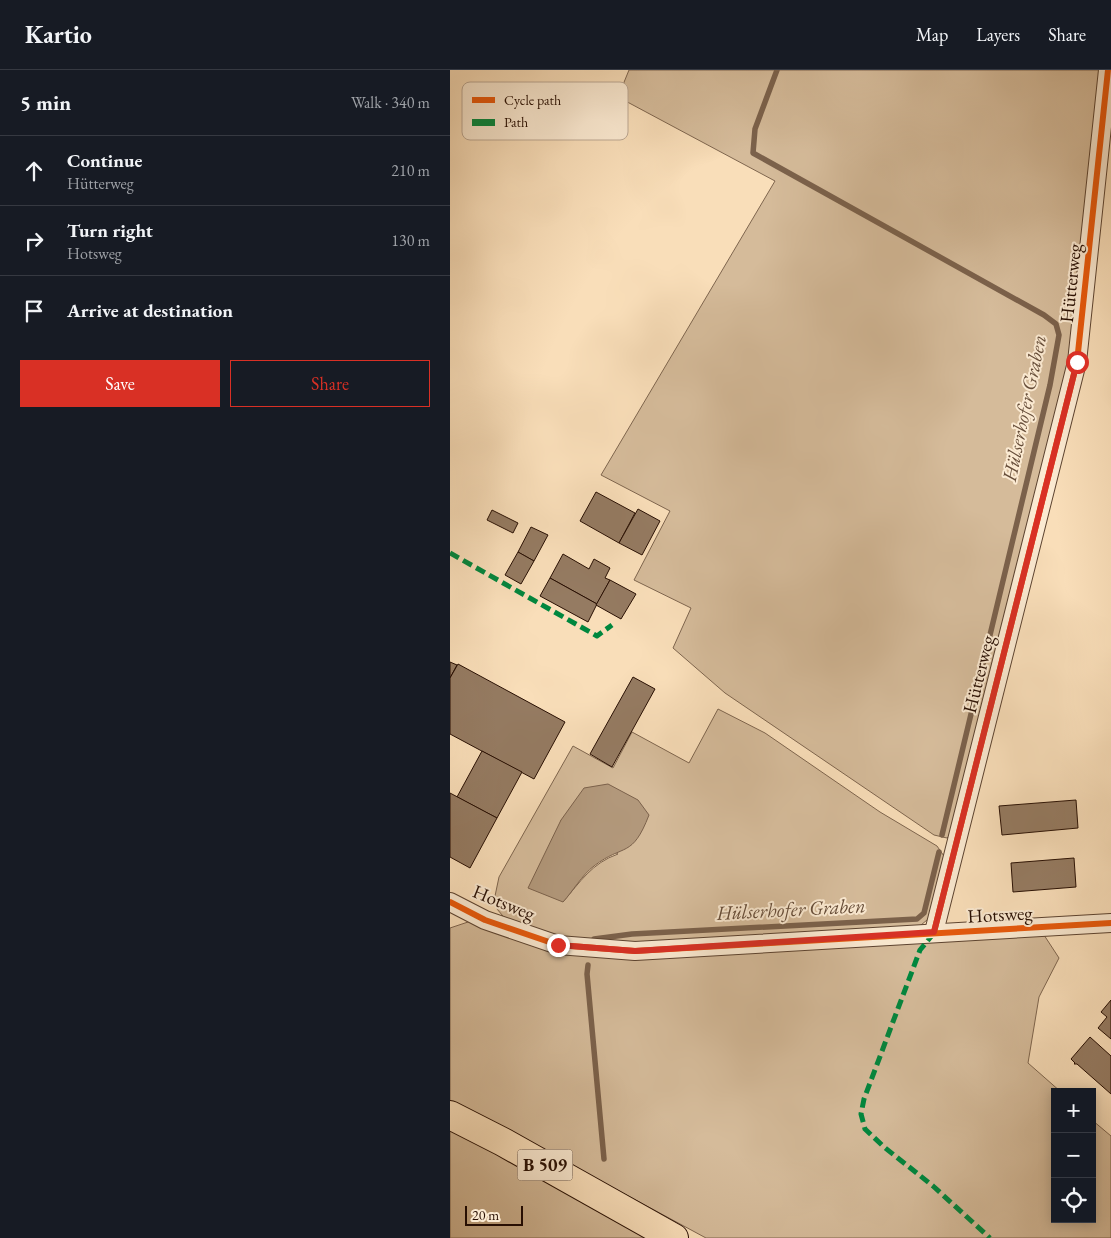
<!DOCTYPE html>
<html lang="en">
<head>
<meta charset="utf-8">
<style>
  :root { --surface:#171b24; --page:#20242c; --text:#f1f3f6; --muted:#9ea1a6; --line:#363941; --accent:#d93025 }
  body { margin:0; font-family:"EB Garamond",serif; background:var(--page); color:var(--text) }
  .controls { position:absolute; right:15px; bottom:15px; display:grid; overflow:hidden; border-radius:0px; box-shadow:0 2px 12px #0003 }
  .controls button { width:45px; height:45px; display:grid; place-items:center; padding:0; border:0; border-bottom:1px solid var(--line); background:var(--surface); color:var(--text); font:25px sans-serif }
  .scale { position:absolute; left:15px; bottom:12px; width:58px; box-sizing:border-box; padding-left:5px; border:2px solid #280f03; border-top:0; font-size:14px; line-height:18px; white-space:nowrap; color:#280f03; -webkit-text-stroke:4px #fbead2; paint-order:stroke }
  .stop { position:absolute; width:15px; height:15px; margin:-11px; border:4px solid #d93025; border-radius:50%; background:#fff }
  .stop.end { background:#d93025; border-color:#fff; box-shadow:0 1px 5px #0008 }
  .list { margin:0; padding:0; list-style:none }
  h2 { display:flex; justify-content:space-between; align-items:center; height:65px; margin:0; padding:0 20px; font-size:21px }
  h2 small { font-size:16px; font-weight:400; color:var(--muted) }
  .list li { display:grid; grid-template-columns:32px 1fr auto; gap:15px; align-items:center; box-sizing:border-box; height:70px; padding:0 20px; border-top:1px solid var(--line) }
  .list b { display:block; font-size:19px; white-space:nowrap }
  .list p { margin:0; font-size:16px; white-space:nowrap; color:var(--muted) }
  .list em { font-size:16px; font-style:normal; color:var(--muted) }
  .actions { display:flex; gap:10px; padding:15px 20px }
  .actions a { flex:1; padding:11px 0; border:1px solid var(--accent); border-radius:0px; text-align:center; font-size:18px; color:var(--accent) }
  .actions .main { background:var(--accent); color:#fff }
  .icon { flex:none; width:28px; height:28px; fill:none; stroke:currentColor; stroke-width:2; stroke-linecap:round; stroke-linejoin:round }
  .map { position:relative; flex:none; width:661px; height:1168px; overflow:hidden }
  header { display:flex; align-items:center; gap:30px; box-sizing:border-box; height:70px; padding:0 25px; background:var(--surface); border-bottom:1px solid var(--line) }
  header strong { font-size:24px }
  nav { display:flex; gap:28px; margin-inline-start:auto; font-size:18px }
  main { display:flex }
  aside { flex:1; background:var(--surface) }
  .map>svg:first-child { display:block }
  .green { fill:#d5bb9a; stroke:#7e654e; fill-rule:evenodd }
  .water { fill:#b2987b; stroke:#7b614b }
  .lines { fill:none; stroke-linecap:round; stroke-linejoin:round }
  .stream { stroke:#7b614b; stroke-width:5.5 }
  .building { fill:#957b62; stroke:#280f03 }
  .minor-casing { stroke:#5c4330; stroke-width:20 }
  .primary-casing { stroke:#280f03; stroke-width:30 }
  .minor { stroke:#fbead2; stroke-width:18 }
  .primary { stroke:#f9deb9; stroke-width:28 }
  .quiet { stroke:#00873e; stroke-width:5; stroke-dasharray:10 5; stroke-linecap:butt }
  .cycleway-casing { stroke:#fbead2; stroke-width:9 }
  .cycleway { stroke:#e8590c; stroke-width:6 }
  .route { stroke:#d93025; stroke-width:6 }
  .labels { text-anchor:middle; stroke-width:4; stroke-linejoin:round; paint-order:stroke }
  .shield { fill:#fbead2; stroke:#675141; stroke-width:1 }
  .shield-label { font-size:18px; font-weight:bold; fill:#280f03 }
  .street-label { font-size:19px; fill:#280f03; stroke:#fbead2 }
  .water-label { font-size:20px; font-style:italic; fill:#664d39; stroke:#fbead2 }
  .key { fill:#fbead2; stroke:#bca894; stroke-width:1 }
  .key-label { font-size:14px; fill:#280f03 }
</style>
</head>
<body>
<header>
<strong>Kartio</strong>
<nav><a>Map</a><a>Layers</a><a>Share</a></nav>
</header>
<main>
<aside>
<h2>5 min<small>Walk · 340 m</small></h2>
<ul class="list">
<li><svg class="icon" aria-label="ahead" viewBox="0 0 24 24"><path d="M12 20V5M6 11l6-6 6 6"/></svg><div><b>Continue</b><p>Hütterweg</p></div><em>210 m</em></li>
<li><svg class="icon" aria-label="right" viewBox="0 0 24 24"><path d="M7 20v-9h11M14 6l5 5-5 5"/></svg><div><b>Turn right</b><p>Hotsweg</p></div><em>130 m</em></li>
<li><svg class="icon" aria-label="arrive" viewBox="0 0 24 24"><path d="M6 21V4h12l-3 4 3 4H6"/></svg><div><b>Arrive at destination</b></div></li>
</ul>
<div class="actions"><a class="main">Save</a><a>Share</a></div>
</aside>
<div class="map">
<svg width="661" height="1168" viewBox="0 0 661 1168">
  <rect width="100%" height="100%" fill="#f9deb9"/>
  <filter id="stains"><feTurbulence type="fractalNoise" baseFrequency=".004" numOctaves="4"/><feColorMatrix values="0 0 0 0 .2 0 0 0 0 .09 0 0 0 0 .02 0 0 0 .5 -.17"/></filter>
  <radialGradient id="worn" r=".72"><stop offset=".6" stop-color="#630" stop-opacity="0"/><stop offset="1" stop-color="#630" stop-opacity=".3"/></radialGradient>
  <!-- green -->
  <g class="green">
    <path d="M179,0h471l-28,276 -120,488 -5,4 -13,-3 -209,-142 -52,-45 18,-40 -57,-28 36,-69 -69,-36 174,-294 -157,-84z"/>
    <path d="M268,639l47,24 115,79 57,34 9,13 -13,56 -18,15 -272,15 -96,-9 -39,-14 -11,-13 -2,-13 4,-19 74,-131 40,22 19,-36 57,31zM111,750l57,34c-26,9 -38,28 -55,48z"/>
    <path d="M21,851l81,29 492,-15 15,23 -20,39 -11,66 33,29h-6v127h37v-99l19,16v102h-405l-202,-109 -54,-26v-175z"/>
    <path d="M0,1059l89,44 108,65h-197z"/>
  </g>
  <!-- water -->
  <path class="water" d="M158,714l30,16 11,15c-17,44 -25,28 -55,51 -12,9 -21,25 -31,36l-35,-14 33,-68 23,-32z"/>
  <g class="lines">
    <!-- stream -->
    <g class="stream">
      <path d="M327,0l-22,59 -2,24 291,162 12,9 3,11 -9,50 -108,450"/>
      <path d="M144,869l38,-5 285,-15 7,-6 15,-61"/>
      <path d="M138,895l-1,9 17,185"/>
    </g>
  </g>
  <!-- building -->
  <g class="building">
    <path d="M146,422l39,21 -16,30 -39,-22z"/>
    <path d="M188,439l22,12 -18,34 -23,-12z"/>
    <path d="M42,440l26,13 -5,10 -26,-13z"/>
    <path d="M81,457l17,8 -14,26 -16,-9z"/>
    <path d="M68,482l16,9 -13,23 -16,-9z"/>
    <path d="M113,484l26,15 5,-10 16,9 -5,10 5,2 -13,24 -47,-26z"/>
    <path d="M100,508l47,26 -9,18 -48,-26z"/>
    <path d="M160,510l26,14 -15,25 -25,-14z"/>
    <path d="M0,592l7,3 -7,13z"/>
    <path d="M8,594l107,58 -31,57 -84,-45v-56z"/>
    <path d="M183,607l22,12 -43,78 -22,-13z"/>
    <path d="M32,681l40,21 -25,46 -40,-21z"/>
    <path d="M0,723l47,25 -27,50 -20,-11z"/>
    <path d="M626,730l2,28 -76,7 -3,-29z"/>
    <path d="M624,788l2,29 -63,5 -2,-29z"/>
    <path d="M661,930v39l-13,-11 9,-11 -6,-5z"/>
    <path d="M640,967l21,19v38l-34,-30h-3l1,-1 -4,-4z"/>
  </g>
  <g class="lines">
    <defs>
      <g id="minor">
        <path d="M0,832l35,18 73,25 77,6 476,-28"/>
        <path d="M484,862l143,-570 31,-292"/>
      </g>
      <path id="primary" d="M0,1045l53,27 171,96"/>
    </defs>
    <!-- minor casing -->
    <use href="#minor" class="minor-casing"/>
    <!-- primary casing -->
    <use href="#primary" class="primary-casing"/>
    <!-- minor -->
    <use href="#minor" class="minor"/>
    <!-- primary -->
    <use href="#primary" class="primary"/>
    <!-- quiet -->
    <g class="quiet">
      <path d="M0,483l147,83 15,-11"/>
      <path d="M484,863l-14,17 -56,149 -3,15 4,15 19,18 49,39 57,52"/>
    </g>
    <defs>
      <g id="cycleway">
        <path d="M0,832l35,18 73,25 77,6 476,-28"/>
        <path d="M484,862l143,-570 31,-292"/>
      </g>
    </defs>
    <!-- cycleway casing -->
    <use href="#cycleway" class="cycleway-casing"/>
    <!-- cycleway -->
    <use href="#cycleway" class="cycleway"/>
  </g>
  <g class="lines">
    <!-- route -->
    <path class="route" d="M108,875l77,6 299,-19 143,-570"/>
  </g>
  <g class="labels">
    <!-- shield labels -->
    <rect class="shield" x="67.5" y="1079.5" width="55" height="31" rx="4"/>
    <g class="shield-label">
      <text x="95" y="1101">B 509</text>
    </g>
    <!-- street labels -->
    <g class="street-label">
      <text transform="translate(620 213) rotate(-84)" y="7">Hütterweg</text>
      <text transform="translate(528 604) rotate(-76)" y="7">Hütterweg</text>
      <text transform="translate(54 832) rotate(22)" y="7">Hotsweg</text>
      <text transform="translate(550 844) rotate(-3)" y="7">Hotsweg</text>
    </g>
    <!-- water labels -->
    <g class="water-label">
      <text transform="translate(574 338) rotate(-78)" y="7">Hülserhofer Graben</text>
      <text transform="translate(341 839) rotate(-3)" y="7">Hülserhofer Graben</text>
    </g>
  </g>
  <!-- legend -->
  <rect x="12" y="12" width="166" height="58" rx="8" class="key"/>
  <rect x="22" y="27" width="23" height="6" fill="#e8590c"/>
  <rect x="22" y="49" width="23" height="7" fill="#00873e"/>
  <g class="key-label">
    <text x="54" y="35">Cycle path</text>
    <text x="54" y="57">Path</text>
  </g>
  <rect width="100%" height="100%" filter="url(#stains)"/>
  <rect width="100%" height="100%" fill="url(#worn)"/>
</svg>
<div class="controls">
<button>+</button>
<button>−</button>
<button><svg class="icon" aria-label="locate" viewBox="0 0 24 24"><circle cx="12" cy="12" r="6"/><path d="M12 2v4M12 18v4M2 12h4M18 12h4"/></svg></button>
</div>
<div class="scale">20 m</div>
<div class="stop" style="left:627px;top:292px"></div>
<div class="stop end" style="left:108px;top:875px"></div>
</div>
</main>
</body>
</html>
